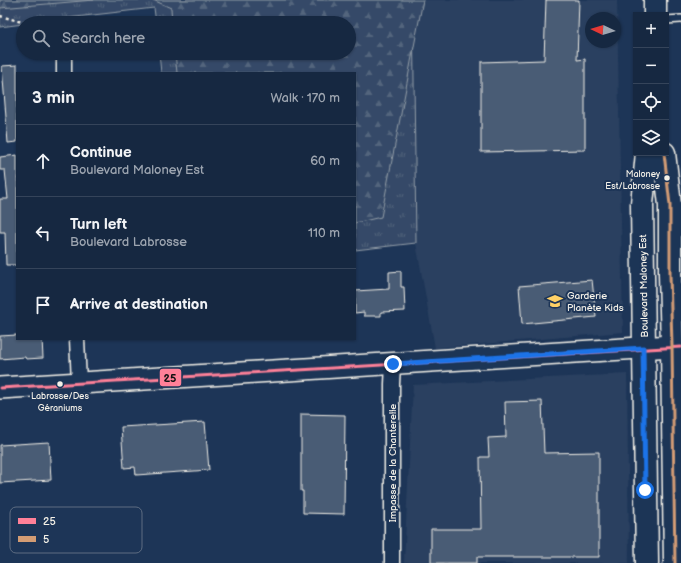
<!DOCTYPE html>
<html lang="en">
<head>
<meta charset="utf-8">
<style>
  :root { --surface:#162841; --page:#23344c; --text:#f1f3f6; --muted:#9ea6b1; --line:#35445a }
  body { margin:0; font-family:"Balsamiq Sans",sans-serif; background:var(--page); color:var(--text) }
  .controls { position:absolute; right:12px; top:12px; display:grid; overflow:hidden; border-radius:0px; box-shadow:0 1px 3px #0004 }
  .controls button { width:36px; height:36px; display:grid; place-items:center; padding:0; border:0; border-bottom:1px solid var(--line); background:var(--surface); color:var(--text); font:20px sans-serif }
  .compass { position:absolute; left:585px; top:12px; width:36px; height:36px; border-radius:50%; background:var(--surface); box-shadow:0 1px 3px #0004; rotate:274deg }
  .stop { position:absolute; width:12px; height:12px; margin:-9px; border:3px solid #1a73e8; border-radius:50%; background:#fff }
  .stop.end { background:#1a73e8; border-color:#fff; box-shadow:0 1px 4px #0008 }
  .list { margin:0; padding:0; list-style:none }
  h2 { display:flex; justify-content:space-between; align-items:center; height:52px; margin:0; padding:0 16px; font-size:17px }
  h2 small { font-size:13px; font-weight:400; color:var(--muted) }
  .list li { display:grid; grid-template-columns:26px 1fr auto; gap:12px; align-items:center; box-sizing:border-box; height:72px; padding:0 16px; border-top:1px solid var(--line) }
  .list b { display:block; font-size:15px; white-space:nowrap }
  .list p { margin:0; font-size:13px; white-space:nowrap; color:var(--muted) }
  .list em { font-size:13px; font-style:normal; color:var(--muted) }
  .icon { flex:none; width:22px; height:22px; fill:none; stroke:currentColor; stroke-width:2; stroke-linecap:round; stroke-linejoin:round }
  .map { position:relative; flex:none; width:681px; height:563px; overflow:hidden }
  .search { position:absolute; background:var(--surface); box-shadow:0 1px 3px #0004; left:16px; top:16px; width:340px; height:44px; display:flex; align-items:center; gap:10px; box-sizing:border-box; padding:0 14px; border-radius:22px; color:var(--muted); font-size:15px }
  .panel { position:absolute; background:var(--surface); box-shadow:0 1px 3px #0004; left:16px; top:72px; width:340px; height:268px; border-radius:0px }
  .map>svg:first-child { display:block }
  .built { fill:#2a4060; fill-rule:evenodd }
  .grass { fill:url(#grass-tufts); stroke:#949ea8 }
  .forest { fill:url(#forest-firs); stroke:#949ea8 }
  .building { fill:#485b74; stroke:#f4f1e8 }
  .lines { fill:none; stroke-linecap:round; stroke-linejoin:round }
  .service-casing { stroke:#f4f1e8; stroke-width:10 }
  .minor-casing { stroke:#f4f1e8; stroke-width:17 }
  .secondary-casing { stroke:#f4f1e8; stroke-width:24 }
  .primary-casing { stroke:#f4f1e8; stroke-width:25 }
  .path { stroke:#f4f1e8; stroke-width:2.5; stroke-dasharray:3 3; stroke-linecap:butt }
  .service { stroke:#1d3557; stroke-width:7 }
  .minor { stroke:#1d3557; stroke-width:14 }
  .secondary { stroke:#1d3557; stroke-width:21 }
  .primary { stroke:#1d3557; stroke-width:22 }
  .bus-1-casing { stroke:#1d3557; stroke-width:6 }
  .bus-2-casing { stroke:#1d3557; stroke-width:6 }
  .bus-1 { stroke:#ff8098; stroke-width:3 }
  .bus-2 { stroke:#d39c74; stroke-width:3 }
  .route { stroke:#1a73e8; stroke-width:5 }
  .bus-dot { fill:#f4f1e8; stroke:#1d3557; stroke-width:1.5 }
  .labels { text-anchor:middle; stroke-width:4; stroke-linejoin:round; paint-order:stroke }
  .bus-label { font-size:9px; fill:#f4f1e8; stroke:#1d3557; text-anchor:end }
  .street-label { font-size:10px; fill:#f4f1e8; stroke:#1d3557 }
  .poi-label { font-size:10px; fill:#f4f1e8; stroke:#1d3557; text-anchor:start }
  .key { fill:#1d3557; stroke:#5e6d82; stroke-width:1 }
  .key-label { font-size:11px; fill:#f4f1e8 }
  .line-badge { stroke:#1d3557; stroke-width:1.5 }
  .pale-badge-label { font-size:11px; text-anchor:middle; font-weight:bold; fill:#111 }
</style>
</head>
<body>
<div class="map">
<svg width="681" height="563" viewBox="0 0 681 563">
  <defs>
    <pattern id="grass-tufts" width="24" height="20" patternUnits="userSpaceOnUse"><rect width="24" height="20" fill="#354a67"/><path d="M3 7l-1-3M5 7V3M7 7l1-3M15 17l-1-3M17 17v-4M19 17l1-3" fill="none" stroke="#53657d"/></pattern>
    <pattern id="forest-firs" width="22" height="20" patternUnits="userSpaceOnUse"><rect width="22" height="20" fill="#354a67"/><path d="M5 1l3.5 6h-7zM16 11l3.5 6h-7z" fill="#53657d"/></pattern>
  </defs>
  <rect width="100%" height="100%" fill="#1d3557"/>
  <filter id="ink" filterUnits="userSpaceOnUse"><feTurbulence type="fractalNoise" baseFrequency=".025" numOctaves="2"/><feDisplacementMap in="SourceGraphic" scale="8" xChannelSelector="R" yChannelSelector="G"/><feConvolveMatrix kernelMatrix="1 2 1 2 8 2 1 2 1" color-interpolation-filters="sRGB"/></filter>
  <g filter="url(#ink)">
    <!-- built -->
    <g class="built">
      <path d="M413,0h204l6,332 -188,16 -19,-105zM591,18h24v24h-24z"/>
      <path d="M627,374l2,189h-225l9,-178z"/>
    </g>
    <!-- grass -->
    <path class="grass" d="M0,0h413l3,243 -61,7v-177h-194l-2,-20h190v-30h-193l-2,-15 -131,15v1l-23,3z"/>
    <!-- forest -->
    <g class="forest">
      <path d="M0,0h94l-94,8z"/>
      <path d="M153,0h270l-42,217 -26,6v-150h-178l-2,-20h174v-30h-177l-1,-15z"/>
    </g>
    <!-- building -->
    <g class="building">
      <path d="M546,0h33l-2,60 8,-1v91l-104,2v-90l63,-2z"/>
      <path d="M17,65v77l-9,1 -6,-77z"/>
      <path d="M17,155v110h-11l-1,-33h-5v-33h8l-3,-29h-5v-13z"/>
      <path d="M401,271v16h3l1,24 -24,1v4h-17v-4l-9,1v-22l34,-2v-17z"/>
      <path d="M592,280l4,37 -74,7 -3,-38z"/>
      <path d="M17,335v4h25l1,19 -17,1 -1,-2 -25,2v-23z"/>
      <path d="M542,401l2,52 55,-1v105h-122v6h-46v-34h50l-1,-72h9l-1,-19 18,-1 -1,-35z"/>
      <path d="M301,414l44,1 -1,99 -41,-1v-22h-2z"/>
      <path d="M205,422l4,48 -73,5 -1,-8 -11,1 -3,-41z"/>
      <path d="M49,442l2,38 -51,3v-38z"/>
    </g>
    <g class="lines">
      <defs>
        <path id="service" d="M666,20l15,-1"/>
        <g id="minor">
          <path d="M64,59v14"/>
          <path d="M77,339l2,44"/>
          <path d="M392,563v-179l1,-20"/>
        </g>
        <path id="secondary" d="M0,388l672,-42"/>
        <g id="primary">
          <path d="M655,0v15"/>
          <path d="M664,153l6,52v69l2,72 3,217"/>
          <path d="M647,563l-5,-359 5,-51"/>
        </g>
      </defs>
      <!-- service casing -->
      <use href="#service" class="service-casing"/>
      <!-- minor casing -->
      <use href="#minor" class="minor-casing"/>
      <!-- secondary casing -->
      <use href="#secondary" class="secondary-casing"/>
      <!-- primary casing -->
      <use href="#primary" class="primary-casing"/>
      <!-- path -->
      <path class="path" d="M0,16l26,7"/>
      <!-- service -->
      <use href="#service" class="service"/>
      <!-- minor -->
      <use href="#minor" class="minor"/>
      <!-- secondary -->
      <use href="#secondary" class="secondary"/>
      <!-- primary -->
      <use href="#primary" class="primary"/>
      <defs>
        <path id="bus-1" d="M0,388l681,-41"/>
        <path id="bus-2" d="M664,153l6,52v69l2,72 3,217"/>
      </defs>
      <!-- bus-1 casing -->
      <use href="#bus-1" class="bus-1-casing"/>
      <!-- bus-2 casing -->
      <use href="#bus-2" class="bus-2-casing"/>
      <!-- bus-1 -->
      <use href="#bus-1" class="bus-1"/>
      <!-- bus-2 -->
      <use href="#bus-2" class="bus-2"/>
    </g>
  </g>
  <g class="lines" filter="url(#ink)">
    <!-- route -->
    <path class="route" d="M393,364l250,-16 2,142"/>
  </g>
  <!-- icons -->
  <defs>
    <symbol id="school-bare" viewBox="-9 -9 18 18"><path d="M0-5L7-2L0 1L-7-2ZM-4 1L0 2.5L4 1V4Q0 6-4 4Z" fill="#ffd166" stroke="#1d3557" stroke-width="2.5" paint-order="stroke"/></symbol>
  </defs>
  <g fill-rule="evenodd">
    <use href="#school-bare" x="544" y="290" width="22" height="22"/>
  </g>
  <!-- markers -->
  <g class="bus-dot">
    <circle cx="667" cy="178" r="3.5"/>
    <circle cx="60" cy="384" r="3.5"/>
  </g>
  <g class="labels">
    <!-- bus labels -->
    <g class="bus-label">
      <text x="660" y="177">Maloney<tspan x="660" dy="12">Est/Labrosse</tspan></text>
      <text x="60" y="399" text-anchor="middle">Labrosse/Des<tspan x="60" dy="12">Géraniums</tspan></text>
    </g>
    <!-- street labels -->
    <g class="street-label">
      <text transform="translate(643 286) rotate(-91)" y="4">Boulevard Maloney Est</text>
      <text transform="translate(392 463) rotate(-90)" y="4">Impasse de la Chanterelle</text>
    </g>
    <!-- poi labels -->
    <g class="poi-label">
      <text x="567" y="299">Garderie<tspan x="567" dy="12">Planète Kids</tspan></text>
    </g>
  </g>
  <!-- legend -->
  <rect x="10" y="507" width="132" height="46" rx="6" class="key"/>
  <rect x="18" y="518" width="18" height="6" fill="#ff8098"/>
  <rect x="18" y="536" width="18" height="6" fill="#d39c74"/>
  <g class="key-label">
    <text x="43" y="525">25</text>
    <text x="43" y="543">5</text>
  </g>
  <rect class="line-badge" x="159" y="368" width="23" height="19" rx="4" fill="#ff8098"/>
  <g class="pale-badge-label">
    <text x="170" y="382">25</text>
  </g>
</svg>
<div class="controls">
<button>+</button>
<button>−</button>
<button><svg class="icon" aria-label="locate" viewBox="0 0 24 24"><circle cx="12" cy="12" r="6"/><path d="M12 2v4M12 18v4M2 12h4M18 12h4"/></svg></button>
<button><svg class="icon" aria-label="layers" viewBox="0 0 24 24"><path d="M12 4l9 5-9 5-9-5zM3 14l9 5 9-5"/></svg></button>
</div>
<svg class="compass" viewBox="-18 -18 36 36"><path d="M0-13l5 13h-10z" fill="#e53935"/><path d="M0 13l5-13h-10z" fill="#9ea6b1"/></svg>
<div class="stop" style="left:645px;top:490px"></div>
<div class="stop end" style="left:393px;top:364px"></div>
<div class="search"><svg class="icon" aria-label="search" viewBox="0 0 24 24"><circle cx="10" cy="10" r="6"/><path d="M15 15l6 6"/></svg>Search here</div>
<section class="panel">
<h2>3 min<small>Walk · 170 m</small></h2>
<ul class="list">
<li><svg class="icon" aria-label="ahead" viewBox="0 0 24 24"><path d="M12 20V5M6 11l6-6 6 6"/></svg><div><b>Continue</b><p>Boulevard Maloney Est</p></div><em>60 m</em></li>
<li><svg class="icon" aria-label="left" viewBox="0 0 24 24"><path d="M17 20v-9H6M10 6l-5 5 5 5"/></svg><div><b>Turn left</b><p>Boulevard Labrosse</p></div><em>110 m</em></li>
<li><svg class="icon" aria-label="arrive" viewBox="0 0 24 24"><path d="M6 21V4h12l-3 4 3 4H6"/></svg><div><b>Arrive at destination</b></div></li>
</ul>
</section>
</div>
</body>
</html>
